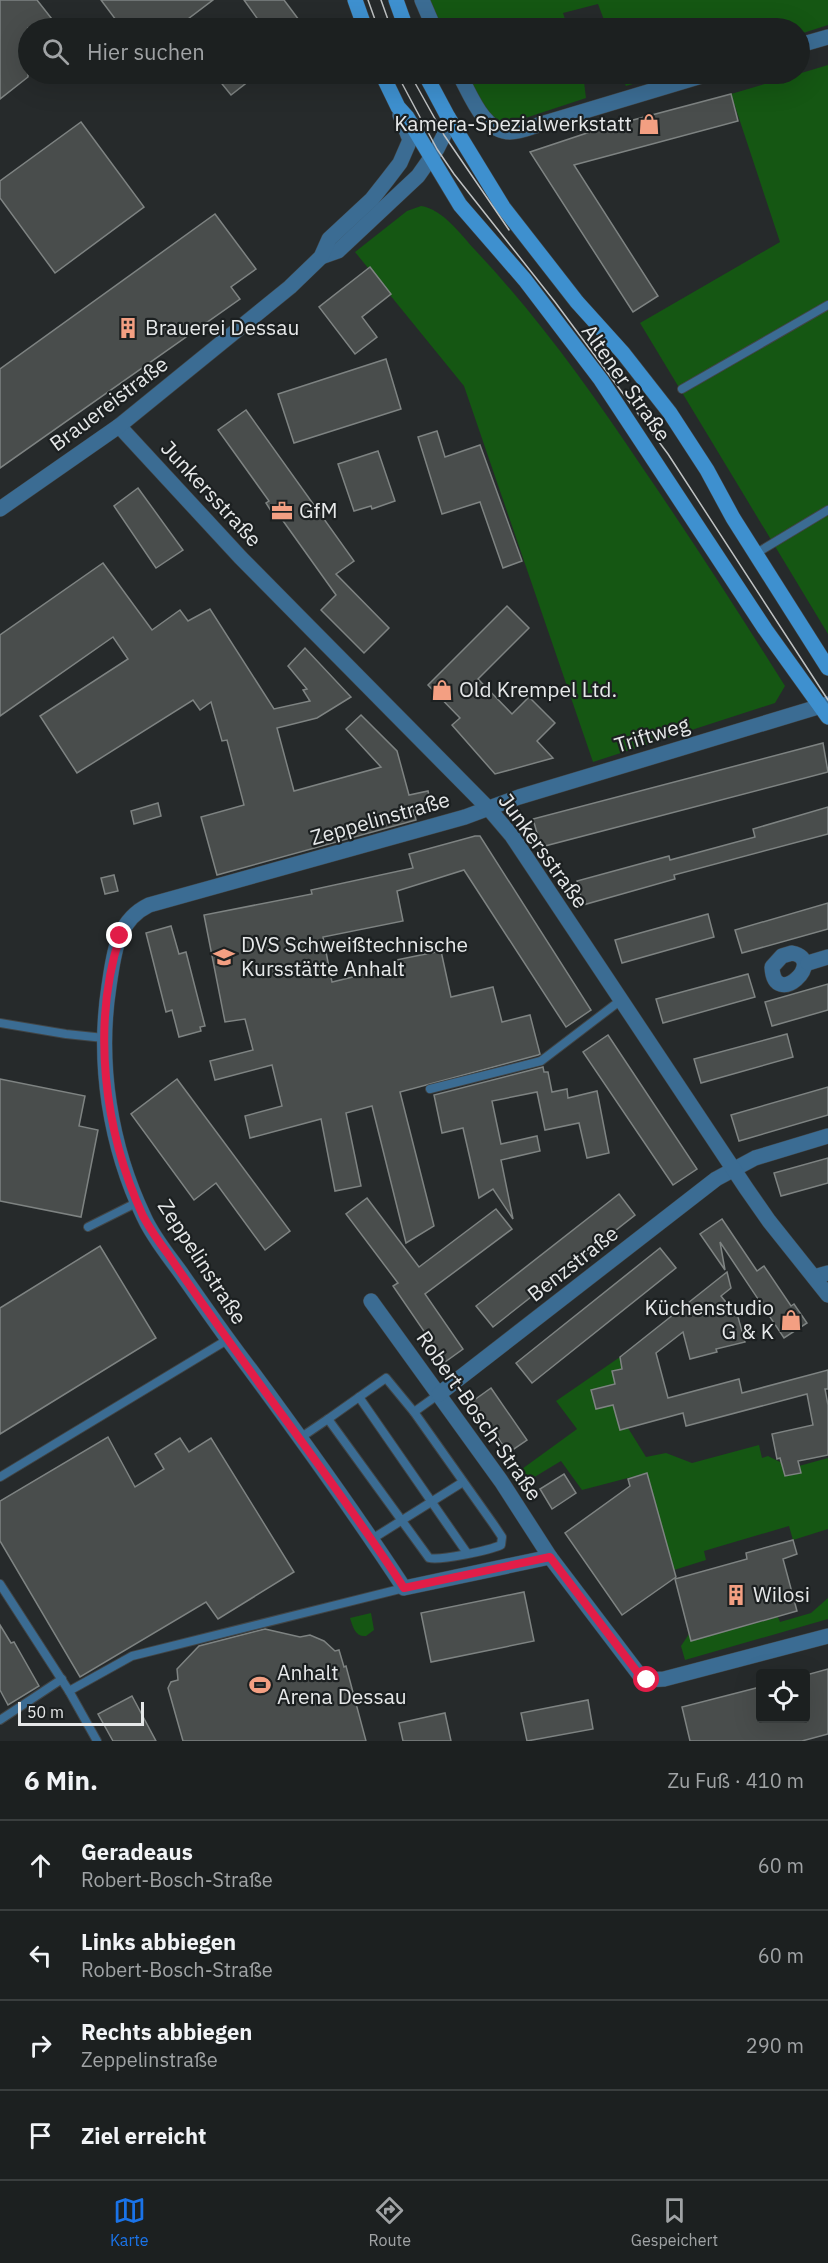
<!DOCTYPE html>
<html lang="de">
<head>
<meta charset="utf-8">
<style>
  :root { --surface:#1c2020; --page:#252829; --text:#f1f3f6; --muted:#a0a3a5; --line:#3a3e3e; --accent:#1a73e8 }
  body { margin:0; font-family:"IBM Plex Sans",sans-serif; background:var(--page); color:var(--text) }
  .controls { position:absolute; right:18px; bottom:18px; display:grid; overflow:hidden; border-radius:6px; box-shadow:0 6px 24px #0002 }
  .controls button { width:54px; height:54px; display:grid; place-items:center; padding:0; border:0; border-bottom:2px solid var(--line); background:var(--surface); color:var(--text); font:30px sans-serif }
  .scale { position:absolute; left:18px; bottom:15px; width:126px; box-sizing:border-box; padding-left:6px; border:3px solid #e6e8e9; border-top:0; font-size:16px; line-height:21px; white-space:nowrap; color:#e6e8e9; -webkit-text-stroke:4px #1c2021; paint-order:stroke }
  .stop { position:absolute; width:18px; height:18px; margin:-14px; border:4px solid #e11d48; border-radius:50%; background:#fff }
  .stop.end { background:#e11d48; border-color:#fff; box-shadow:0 2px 6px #0008 }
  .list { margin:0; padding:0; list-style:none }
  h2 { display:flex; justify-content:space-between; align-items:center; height:78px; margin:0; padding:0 24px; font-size:26px }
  h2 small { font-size:20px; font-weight:400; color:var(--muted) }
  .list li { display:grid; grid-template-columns:39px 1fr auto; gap:18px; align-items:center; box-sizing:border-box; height:90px; padding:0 24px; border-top:2px solid var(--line) }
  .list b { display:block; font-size:22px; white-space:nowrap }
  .list p { margin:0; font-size:20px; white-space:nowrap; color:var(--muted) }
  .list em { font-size:20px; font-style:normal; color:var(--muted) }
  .icon { flex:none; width:33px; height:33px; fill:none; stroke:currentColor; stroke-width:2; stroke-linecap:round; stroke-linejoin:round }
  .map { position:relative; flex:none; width:828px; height:1741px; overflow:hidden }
  .search { position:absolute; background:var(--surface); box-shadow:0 6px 24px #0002; left:18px; right:18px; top:18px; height:66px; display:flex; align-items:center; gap:15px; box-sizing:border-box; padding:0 21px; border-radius:33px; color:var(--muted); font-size:22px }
  .sheet { height:438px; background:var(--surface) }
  nav { display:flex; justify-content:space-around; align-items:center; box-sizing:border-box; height:84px; border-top:2px solid var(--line); background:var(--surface); font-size:16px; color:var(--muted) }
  nav a { display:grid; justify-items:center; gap:3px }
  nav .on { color:var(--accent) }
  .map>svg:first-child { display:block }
  .green { fill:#155713 }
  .building { fill:#494d4c; stroke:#7e8382; stroke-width:1.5 }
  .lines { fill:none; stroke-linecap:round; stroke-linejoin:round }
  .service-casing { stroke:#414546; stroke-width:10 }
  .minor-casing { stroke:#414546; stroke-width:16 }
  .tertiary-casing { stroke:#414546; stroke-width:16 }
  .secondary-casing { stroke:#414546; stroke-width:16 }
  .service { stroke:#3b6c93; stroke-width:8 }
  .minor { stroke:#3b6c93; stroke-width:15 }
  .tertiary { stroke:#3b6c93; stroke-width:15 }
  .secondary { stroke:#3e90cf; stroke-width:15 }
  .tram { stroke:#bfc2c3; stroke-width:1.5 }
  .route { stroke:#e11d48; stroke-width:8 }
  .labels { text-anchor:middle; stroke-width:4.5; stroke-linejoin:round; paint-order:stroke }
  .poi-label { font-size:21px; fill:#e6e8e9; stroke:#1c2021; text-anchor:start }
  .street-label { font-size:21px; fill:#e6e8e9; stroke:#1c2021 }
</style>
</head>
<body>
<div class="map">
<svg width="828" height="1741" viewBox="0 0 828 1741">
  <rect width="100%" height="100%" fill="#262a2b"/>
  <!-- green -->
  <g class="green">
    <path d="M430,0h398v25l-28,9v-6h-193l-9,-24 -35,9 5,15h-126z"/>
    <path d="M828,65v569l-188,-311 140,-81 -49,-148z"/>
    <path d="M466,74h117l3,24 -79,26 -17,-8z"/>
    <path d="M620,74h47l-41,12z"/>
    <path d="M421,206c22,3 41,30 55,45 63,67 115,140 166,216 50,73 96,144 143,219l-10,17 -182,59 -129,-376 -109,-134 52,-41z"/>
    <path d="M620,1357l2,12 -10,2 3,13 -24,6 5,19 17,-4 7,25 8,-2 18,29 20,-4 26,10 67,-18 3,13 6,-2 14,7 3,13 16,-3 -2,-7 29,-8v71l-35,11 -4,-14 -85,25 2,9 -32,10 -27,-97 -65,17 -21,-29 -43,26 -7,-10 66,-48 -21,-28z"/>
    <path d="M828,1598v21l-143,41 -4,-14 8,-12 2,7 87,-24 2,5 31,-9z"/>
    <path d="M371,1613l3,17 -8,6c-11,1 -13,-9 -16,-18z"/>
  </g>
  <!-- building -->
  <g class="building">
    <path d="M0,0h37l22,28h-31v49l-28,22z"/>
    <path d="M101,0h112l-37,28h-54z"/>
    <path d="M244,0h40l21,28h-41z"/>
    <path d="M214,74h44l-27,21z"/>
    <path d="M731,94l7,27 -164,44 84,131 -25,16 -103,-160 69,-23z"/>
    <path d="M81,122l63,85 -89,66 -55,-75v-17z"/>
    <path d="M215,214l41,55 -25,18 9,12 -240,169v-99z"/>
    <path d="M370,267l21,27 -29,23 15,20 -22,17 -36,-47z"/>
    <path d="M386,359l15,50 -107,34 -16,-49z"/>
    <path d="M246,410l108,151 -18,13 53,54 -25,25 -43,-43 15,-15 -60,-84 -3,3 -7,-11 3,-2 -51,-71z"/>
    <path d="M437,431l8,26 35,-12 42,116 -19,7 -23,-66 -38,12 -24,-77z"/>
    <path d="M378,451l17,50 -23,8 -1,-3 -17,5 -16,-47z"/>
    <path d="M138,488l45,62 -27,18 -42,-62z"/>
    <path d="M103,563l49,67 28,-20 8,11 22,-12 64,100 36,-8 -7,-11 4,-1 -19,-23 17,-18 46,49 -34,21 -40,10 17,63 87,-24 -35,-38 15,-14 36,36 12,44 19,-4 3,13 -18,4 3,12 -199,55 -16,-58 43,-12 -17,-65 -5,1 -11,-39 -11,8 -7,-10 -116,73 -37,-57 88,-57 -15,-22 -113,79v-81z"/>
    <path d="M507,606l22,22 -51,51 34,35 17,-17 26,26 -18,18 16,17 -58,16 -43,-49 8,-7 -32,-33z"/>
    <path d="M823,743l5,29 -287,75 -8,-28z"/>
    <path d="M158,803l3,13 -27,8 -3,-13z"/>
    <path d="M828,807v27l-154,41 1,4 -92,26 -6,-24 92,-25 1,4 85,-23 -2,-8z"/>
    <path d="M475,836h5l111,174 -25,17 -102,-157 -67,21 6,30 -80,16 9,45 66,-16 -2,-6 45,-9 10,46 42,-10 9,35 28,-7 10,39 -2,1 -138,37 34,134 -28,17 -34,-137 -26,7 15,73 -26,5 -14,-72 -71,19 -5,-22 37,-10 -10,-41 -57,15 -5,-19 43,-11 -8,-31 -20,3 -21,-107 108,-21 -1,-4 102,-22 -4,-14z"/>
    <path d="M114,875l4,16 -13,3 -4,-16z"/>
    <path d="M828,903v26l-86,24 -7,-23z"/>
    <path d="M708,914l6,23 -92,26 -7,-23z"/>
    <path d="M171,926l8,28 7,-2 19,74 -5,1 1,4 -22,6 -7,-27 -6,2 -20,-79z"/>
    <path d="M748,974l7,23 -92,26 -7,-24z"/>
    <path d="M828,984v26l-56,16 -7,-24z"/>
    <path d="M787,1034l6,23 -92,26 -7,-24z"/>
    <path d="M608,1035l89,134 -24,16 -90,-133z"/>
    <path d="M543,1067l1,5h4l4,20 15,-3 1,9 29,-7 12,62 -22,5 -8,-35 -34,7 -8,-38 -45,9 9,43 36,-8 3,15 -39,9 12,59 -20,-30 -14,9 -16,-70 -21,5 -8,-38z"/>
    <path d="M0,1079l85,17 -6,30 19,4 -17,87 -81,-16z"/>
    <path d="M177,1079l113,152 -25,19 -49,-67 -22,17 -63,-86z"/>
    <path d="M828,1087v28l-89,26 -8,-26z"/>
    <path d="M828,1158v25l-47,13 -7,-23z"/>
    <path d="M619,1194l16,21 -142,112 -17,-21z"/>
    <path d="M367,1198l52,69 77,-58 16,20 -87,65 38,55 -18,13 -52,-76 5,-3 -52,-69z"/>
    <path d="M722,1219l35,52 7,-5 27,40 3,-2 13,19 -23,15 -64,-96 5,28 -25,-36z"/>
    <path d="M100,1246l56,92 -156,96v-126z"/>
    <path d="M660,1248l16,20 -144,115 -16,-20z"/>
    <path d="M727,1272l4,16 -10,8 17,21 7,25 -29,7 1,3 -27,7 -7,-27 -27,21 12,45 71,-19 3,14 86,-23v19h-3l3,16v50l-30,6 3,12 -16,3 -5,-18 -3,1 -5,-25 41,-9 -6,-31 -121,32 -3,-13 -63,17 -7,-25 -17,4 -5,-19 24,-6 -3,-13 10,-2 -2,-12z"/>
    <path d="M491,1388l36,52 -19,13 -35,-52z"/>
    <path d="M108,1437l27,50 29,-18 -9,-15 25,-16 9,14 22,-14 83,134 -76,47 -12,-17 -126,75 -80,-136v-40z"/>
    <path d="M647,1473l29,104 -54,38 -57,-82 65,-47 -2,-7z"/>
    <path d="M564,1474l12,19 -24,16 -12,-20z"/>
    <path d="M793,1540l4,14 -14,5 14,52 -106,30 -16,-62 72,-20 -1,-6z"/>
    <path d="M524,1592l10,49 -103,21 -10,-49z"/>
    <path d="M0,1625l11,18 3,-1 25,44 -31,19 -8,-15z"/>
    <path d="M265,1629l35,8 10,-2 14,6 11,10 4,-1 5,17 2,-1 20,75h-183l-15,-53 3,-6 7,-2 -1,-11 22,-23z"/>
    <path d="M828,1669v65l-26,7h-112l-8,-34 78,-20v32h46v-44z"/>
    <path d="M132,1696l24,45h-43l-15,-27z"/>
    <path d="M588,1700l5,29 -66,12 -6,-28z"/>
    <path d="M445,1713l6,28h-48l-4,-18z"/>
  </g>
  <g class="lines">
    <defs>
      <g id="service">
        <path d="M682,389l146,-84"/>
        <path d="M755,554l73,-44"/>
        <path d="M0,1023l66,11 38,4"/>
        <path d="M430,1089l111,-28 80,-61"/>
        <path d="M88,1227l50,-25"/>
        <path d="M386,1378l28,34 80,113 8,12 -1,8c-11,5 -61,16 -72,13l-101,-139z"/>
        <path d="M359,1397l108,156"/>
        <path d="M414,1412l25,-18"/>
        <path d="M300,1438l28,-19"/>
        <path d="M0,1477l227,-137"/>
        <path d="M372,1539l91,-57"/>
        <path d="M0,1584l69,107 28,50"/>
        <path d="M69,1691l63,-35 272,-68"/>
        <path d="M0,1720l62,-41"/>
      </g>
      <g id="minor">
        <path d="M422,0l12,28"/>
        <path d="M800,45l28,-8"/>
        <path d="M459,74c11,19 24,58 51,58 10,0 19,-4 28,-7l170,-51"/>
        <path d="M828,704l-309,93 -54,20 -316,88c-33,16 -35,49 -40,81 -12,77 1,160 35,231 9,20 24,38 37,56 23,33 45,65 69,96 53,72 105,144 154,219l146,-31 91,120 6,3 17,-1 164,-43"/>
        <path d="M792,953c36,7 -18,58 -20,14l10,-11z"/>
        <path d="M808,963l20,-6"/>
        <path d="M814,1277l14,-4"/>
        <path d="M371,1301l130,180 49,76"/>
        <path d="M439,1394l277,-215 39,-21 73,-22"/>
      </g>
      <g id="tertiary">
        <path d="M321,257l17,-6 80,-75 19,-27 7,-14 4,-18"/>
        <path d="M119,426l122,132 248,251 23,27 234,352 23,33 59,74"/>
        <path d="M0,509l119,-83 171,-139 31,-30 8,-18 43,-40 15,-19 13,-17 10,-23 -10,-25"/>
      </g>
      <g id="secondary">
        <path d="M355,0l10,28"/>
        <path d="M396,0l10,28"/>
        <path d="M382,74l16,33 9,10 53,88 65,75 76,100 164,249 63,88"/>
        <path d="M425,74l23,43 55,90 74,95 46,51 47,60 37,57 26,48 95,150"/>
      </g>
    </defs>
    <!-- service casing -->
    <use href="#service" class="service-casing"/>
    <!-- minor casing -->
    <use href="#minor" class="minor-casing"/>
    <!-- tertiary casing -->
    <use href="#tertiary" class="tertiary-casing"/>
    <!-- secondary casing -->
    <use href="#secondary" class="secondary-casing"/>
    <!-- service -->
    <use href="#service" class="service"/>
    <!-- minor -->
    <use href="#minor" class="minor"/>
    <!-- tertiary -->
    <use href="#tertiary" class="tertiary"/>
    <!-- secondary -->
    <use href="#secondary" class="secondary"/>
    <!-- tram -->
    <g class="tram">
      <path d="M368,0l10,28"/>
      <path d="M381,0l10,28"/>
      <path d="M397,74l40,75 17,25 101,128 113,152 160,246"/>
      <path d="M410,74l34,61 65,95"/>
    </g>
  </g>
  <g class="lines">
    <!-- route -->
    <path class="route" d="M120,936c-29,90 -16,195 23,280 7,13 16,26 25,38 14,21 29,42 44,63 63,91 132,178 192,271l146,-31 91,120 6,3"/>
  </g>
  <!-- icons -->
  <defs>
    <symbol id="shop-bare" viewBox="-9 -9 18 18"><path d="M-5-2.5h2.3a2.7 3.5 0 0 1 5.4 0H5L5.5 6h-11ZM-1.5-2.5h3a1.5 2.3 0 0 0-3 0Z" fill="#f39f82" stroke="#1c2021" stroke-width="2.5" paint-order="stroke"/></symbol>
    <symbol id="building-bare" viewBox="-9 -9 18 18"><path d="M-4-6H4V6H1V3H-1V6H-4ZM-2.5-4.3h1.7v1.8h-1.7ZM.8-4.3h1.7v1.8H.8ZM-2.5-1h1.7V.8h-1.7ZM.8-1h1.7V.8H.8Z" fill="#f39f82" stroke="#1c2021" stroke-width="2.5" paint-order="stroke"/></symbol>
    <symbol id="office-bare" viewBox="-9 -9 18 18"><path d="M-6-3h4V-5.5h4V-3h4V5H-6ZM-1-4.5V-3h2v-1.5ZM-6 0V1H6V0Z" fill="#f39f82" stroke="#1c2021" stroke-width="2.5" paint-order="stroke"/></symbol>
    <symbol id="school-bare" viewBox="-9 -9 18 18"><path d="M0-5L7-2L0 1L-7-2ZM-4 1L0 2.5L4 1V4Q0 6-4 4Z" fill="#f39f82" stroke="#1c2021" stroke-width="2.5" paint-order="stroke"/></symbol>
    <symbol id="stadium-bare" viewBox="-9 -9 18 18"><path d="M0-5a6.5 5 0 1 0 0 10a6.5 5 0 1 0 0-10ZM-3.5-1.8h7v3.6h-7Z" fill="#f39f82" stroke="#1c2021" stroke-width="2.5" paint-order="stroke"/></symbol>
  </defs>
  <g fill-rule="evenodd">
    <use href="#shop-bare" x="634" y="109" width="30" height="30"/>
    <use href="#building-bare" x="113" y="313" width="30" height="30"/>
    <use href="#office-bare" x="267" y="496" width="30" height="30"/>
    <use href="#shop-bare" x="427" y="675" width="30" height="30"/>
    <use href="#school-bare" x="209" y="942" width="30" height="30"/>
    <use href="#shop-bare" x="776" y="1305" width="30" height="30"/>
    <use href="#building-bare" x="721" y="1580" width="30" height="30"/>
    <use href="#stadium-bare" x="245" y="1670" width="30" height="30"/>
  </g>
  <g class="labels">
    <!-- poi labels -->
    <g class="poi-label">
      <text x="632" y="131" text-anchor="end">Kamera-Spezialwerkstatt</text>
      <text x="145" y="335">Brauerei Dessau</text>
      <text x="299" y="518">GfM</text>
      <text x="459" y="697">Old Krempel Ltd.</text>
      <text x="241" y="952">DVS Schweißtechnische<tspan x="241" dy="24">Kursstätte Anhalt</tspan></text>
      <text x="774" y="1315" text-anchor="end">Küchenstudio<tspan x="774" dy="24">G &amp; K</tspan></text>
      <text x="753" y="1602">Wilosi</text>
      <text x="277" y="1680">Anhalt<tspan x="277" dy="24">Arena Dessau</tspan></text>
    </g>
    <!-- street labels -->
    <g class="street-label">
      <text transform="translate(626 383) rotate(55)" y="7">Altener Straße</text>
      <text transform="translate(109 404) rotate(-37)" y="7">Brauereistraße</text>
      <text transform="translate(211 494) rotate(47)" y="7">Junkersstraße</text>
      <text transform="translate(652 735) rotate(-17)" y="7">Triftweg</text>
      <text transform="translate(380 819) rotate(-16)" y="7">Zeppelinstraße</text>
      <text transform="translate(543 851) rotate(54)" y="7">Junkersstraße</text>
      <text transform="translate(202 1262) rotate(57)" y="7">Zeppelinstraße</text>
      <text transform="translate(573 1264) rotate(-38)" y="7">Benzstraße</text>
      <text transform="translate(479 1416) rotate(55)" y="7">Robert-Bosch-Straße</text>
    </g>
  </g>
</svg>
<div class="controls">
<button><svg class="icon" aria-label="locate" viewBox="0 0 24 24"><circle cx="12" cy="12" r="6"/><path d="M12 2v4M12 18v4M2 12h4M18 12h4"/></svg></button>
</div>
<div class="scale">50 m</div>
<div class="stop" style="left:647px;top:1680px"></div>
<div class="stop end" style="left:120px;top:936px"></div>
<div class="search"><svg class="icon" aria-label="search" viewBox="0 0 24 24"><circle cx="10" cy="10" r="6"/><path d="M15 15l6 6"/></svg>Hier suchen</div>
</div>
<section class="sheet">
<h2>6 Min.<small>Zu Fuß · 410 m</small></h2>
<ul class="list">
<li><svg class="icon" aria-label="ahead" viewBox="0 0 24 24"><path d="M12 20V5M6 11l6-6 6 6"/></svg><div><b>Geradeaus</b><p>Robert-Bosch-Straße</p></div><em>60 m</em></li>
<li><svg class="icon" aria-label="left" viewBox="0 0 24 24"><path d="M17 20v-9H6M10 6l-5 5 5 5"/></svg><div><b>Links abbiegen</b><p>Robert-Bosch-Straße</p></div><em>60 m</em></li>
<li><svg class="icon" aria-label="right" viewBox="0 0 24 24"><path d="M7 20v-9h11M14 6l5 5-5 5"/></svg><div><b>Rechts abbiegen</b><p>Zeppelinstraße</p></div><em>290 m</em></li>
<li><svg class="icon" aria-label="arrive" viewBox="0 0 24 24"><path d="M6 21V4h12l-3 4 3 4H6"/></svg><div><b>Ziel erreicht</b></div></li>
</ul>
</section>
<nav>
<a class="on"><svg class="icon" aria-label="map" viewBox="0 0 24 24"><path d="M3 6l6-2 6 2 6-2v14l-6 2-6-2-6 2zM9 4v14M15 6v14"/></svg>Karte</a>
<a><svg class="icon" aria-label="directions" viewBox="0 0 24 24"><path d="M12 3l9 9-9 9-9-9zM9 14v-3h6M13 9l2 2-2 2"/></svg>Route</a>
<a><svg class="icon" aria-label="saved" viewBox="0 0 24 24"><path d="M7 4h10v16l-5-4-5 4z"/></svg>Gespeichert</a>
</nav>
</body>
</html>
